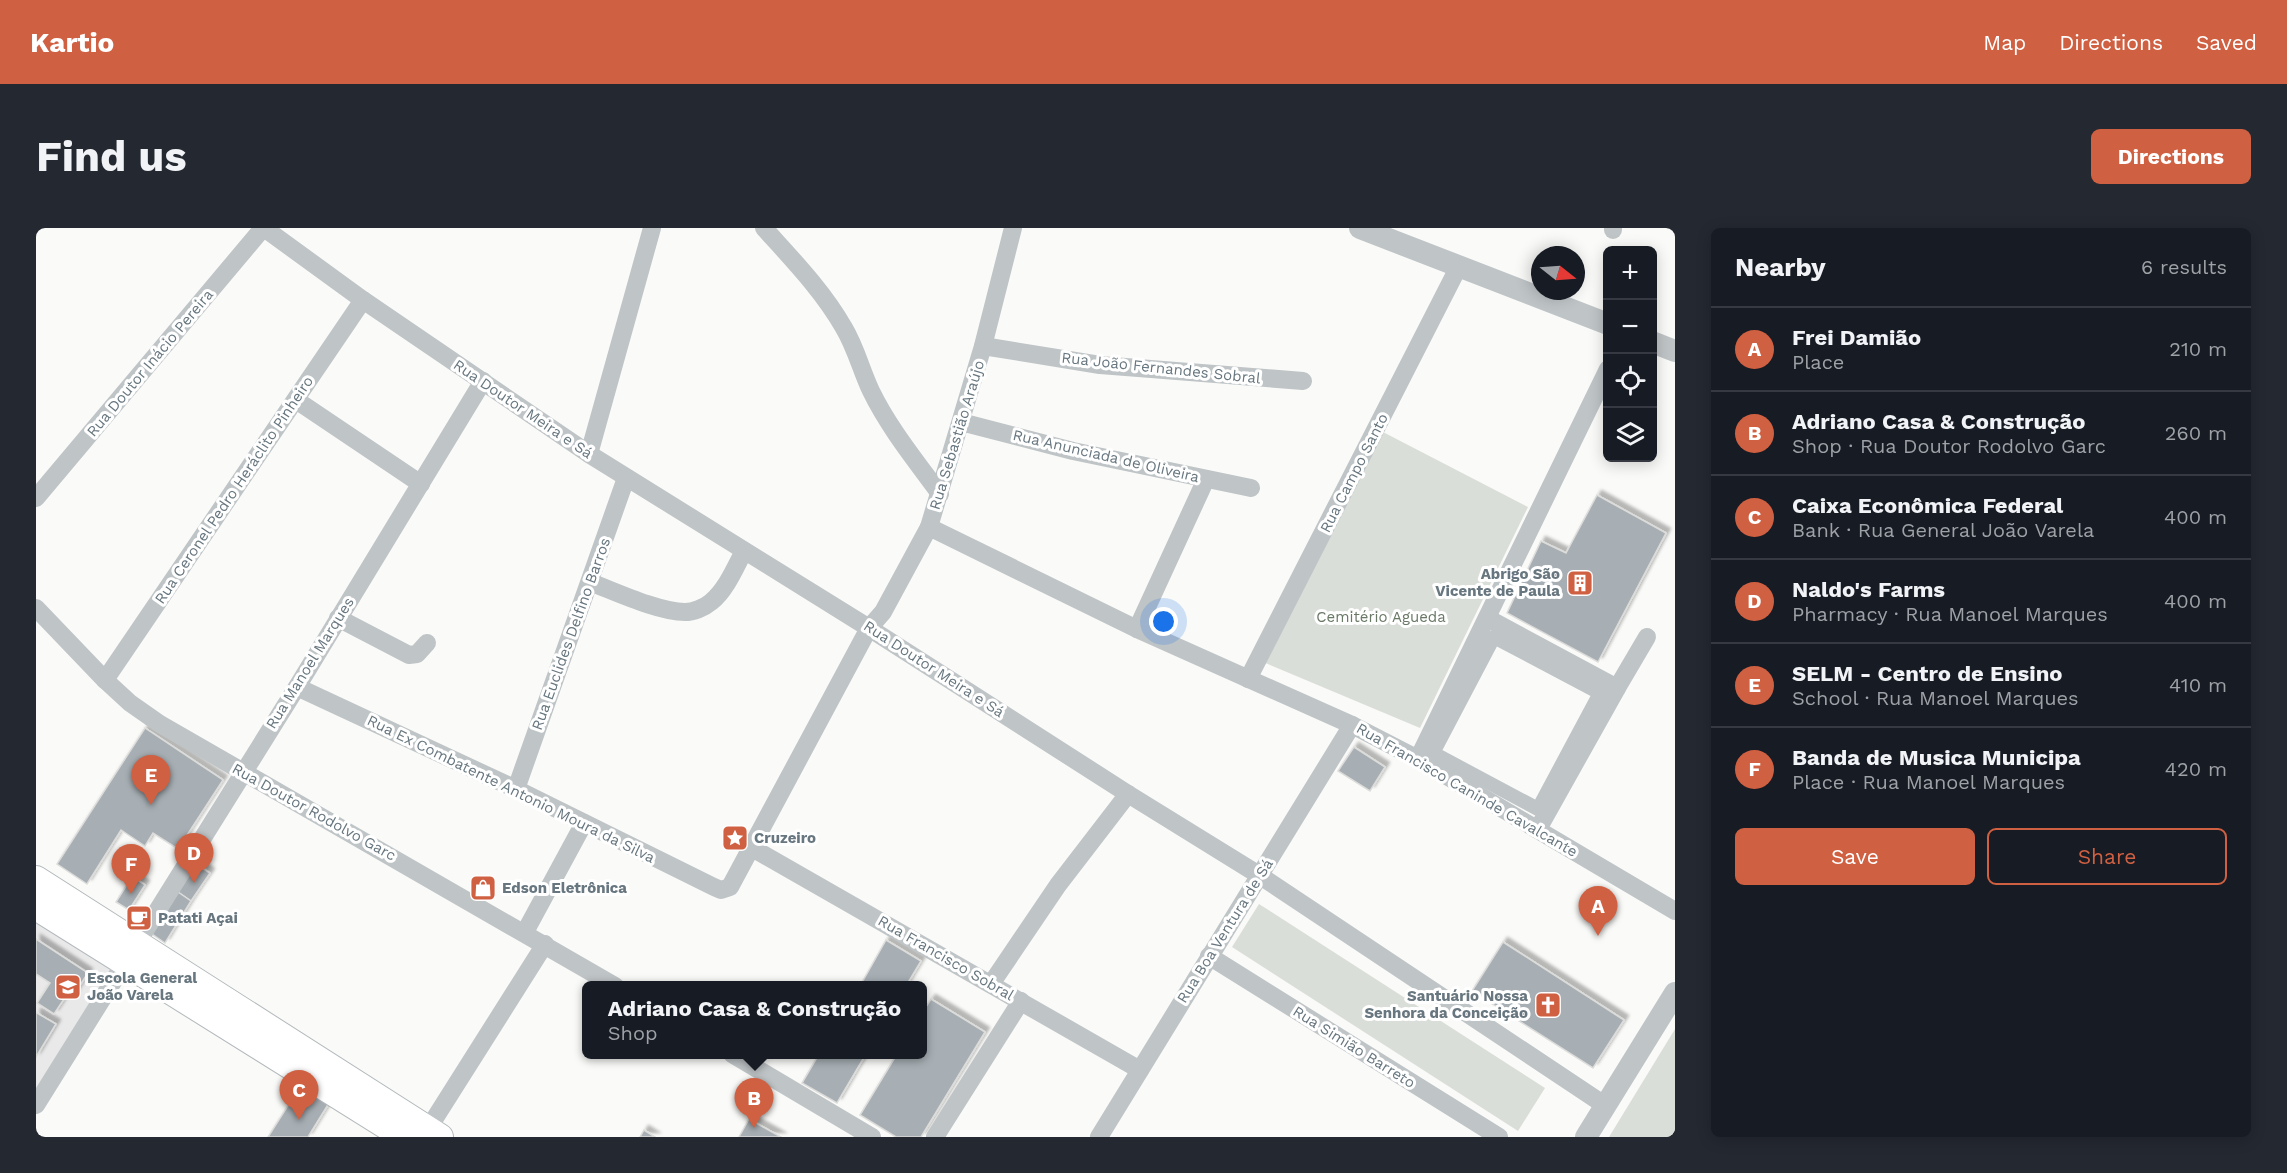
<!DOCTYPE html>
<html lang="en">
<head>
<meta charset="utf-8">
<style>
  :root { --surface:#171b24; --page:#242831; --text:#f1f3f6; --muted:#9ea1a6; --line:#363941; --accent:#d06042 }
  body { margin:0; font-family:"Work Sans",sans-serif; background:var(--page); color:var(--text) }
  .controls { position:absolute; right:18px; top:18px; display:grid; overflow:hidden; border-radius:9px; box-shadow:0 3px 15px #0003 }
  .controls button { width:54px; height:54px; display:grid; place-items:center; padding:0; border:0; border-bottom:2px solid var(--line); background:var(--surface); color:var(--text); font:30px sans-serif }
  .compass { position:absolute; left:1495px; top:18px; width:54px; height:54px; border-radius:50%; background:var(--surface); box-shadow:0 3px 15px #0003; rotate:107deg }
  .you { position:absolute; left:1128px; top:394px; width:21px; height:21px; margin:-15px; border:4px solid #fff; border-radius:50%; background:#1a73e8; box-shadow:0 0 0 9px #1a73e833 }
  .badge { display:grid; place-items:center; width:39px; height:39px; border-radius:50%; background:var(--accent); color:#fff; font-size:20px; font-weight:700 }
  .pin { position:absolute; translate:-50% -50px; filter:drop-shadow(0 2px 3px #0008) }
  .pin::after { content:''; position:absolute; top:32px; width:21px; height:18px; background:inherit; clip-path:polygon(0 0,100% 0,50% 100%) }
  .popup { position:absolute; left:546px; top:753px; width:345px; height:78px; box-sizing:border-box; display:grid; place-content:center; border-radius:9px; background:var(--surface); filter:drop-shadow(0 2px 4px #0005); font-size:20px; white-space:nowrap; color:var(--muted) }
  .popup b { font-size:22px; color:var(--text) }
  .popup::after { content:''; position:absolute; left:50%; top:100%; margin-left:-12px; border:12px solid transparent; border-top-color:var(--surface) }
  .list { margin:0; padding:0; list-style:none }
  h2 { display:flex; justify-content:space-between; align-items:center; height:78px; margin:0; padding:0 24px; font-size:26px }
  h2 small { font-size:20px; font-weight:400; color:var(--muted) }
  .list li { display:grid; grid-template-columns:39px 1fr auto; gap:18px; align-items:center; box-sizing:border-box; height:84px; padding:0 24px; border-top:2px solid var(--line) }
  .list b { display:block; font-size:22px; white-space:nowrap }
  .list p { margin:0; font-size:20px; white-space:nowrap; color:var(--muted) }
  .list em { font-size:20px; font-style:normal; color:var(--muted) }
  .actions { display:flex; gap:12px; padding:18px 24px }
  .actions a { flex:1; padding:14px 0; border:2px solid var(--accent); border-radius:9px; text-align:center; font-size:21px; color:var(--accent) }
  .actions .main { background:var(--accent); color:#fff }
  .icon { flex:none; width:33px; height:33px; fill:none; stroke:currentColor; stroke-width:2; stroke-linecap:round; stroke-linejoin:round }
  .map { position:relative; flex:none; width:1639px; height:909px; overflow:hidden; border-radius:9px }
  header { display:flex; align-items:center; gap:36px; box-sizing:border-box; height:84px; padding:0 30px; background:var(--accent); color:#fff }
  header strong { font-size:28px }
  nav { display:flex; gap:33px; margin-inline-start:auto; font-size:21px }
  .intro { display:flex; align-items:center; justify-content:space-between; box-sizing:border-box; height:144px; padding:0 36px }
  h1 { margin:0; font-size:42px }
  .button { padding:15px 27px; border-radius:9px; background:var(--accent); color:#fff; font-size:21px; font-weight:700 }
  main { display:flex; gap:36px; padding:0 36px }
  aside { flex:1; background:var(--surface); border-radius:9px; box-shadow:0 3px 15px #0003 }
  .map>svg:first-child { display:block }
  .built { fill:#e8e9e8 }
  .green { fill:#daded8 }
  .building { fill:#a7afb4; stroke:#dcdcda; stroke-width:1.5; filter:url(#shadow) }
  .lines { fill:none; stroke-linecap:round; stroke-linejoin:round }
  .secondary-casing { stroke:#b2b8bc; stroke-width:28 }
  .pedestrian { stroke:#bfc4c7; stroke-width:14 }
  .minor { stroke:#bfc4c7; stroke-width:18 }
  .tertiary { stroke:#bfc4c7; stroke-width:22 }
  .secondary { stroke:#fff; stroke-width:26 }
  .labels { text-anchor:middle; stroke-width:6; stroke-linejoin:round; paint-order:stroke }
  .street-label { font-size:15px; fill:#67767f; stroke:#fff }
  .poi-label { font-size:15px; font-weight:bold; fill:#67767f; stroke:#fff; text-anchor:start }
  .park-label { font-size:15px; fill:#6a7866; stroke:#fff }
</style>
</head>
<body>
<header>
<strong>Kartio</strong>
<nav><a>Map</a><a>Directions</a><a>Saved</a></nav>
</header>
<div class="intro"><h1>Find us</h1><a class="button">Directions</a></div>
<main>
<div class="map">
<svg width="1639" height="909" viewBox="0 0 1639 909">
  <defs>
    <filter id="shadow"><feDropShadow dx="4.5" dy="-4.5" stdDeviation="1.5" flood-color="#0004"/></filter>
  </defs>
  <rect width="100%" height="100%" fill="#fafaf8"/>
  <!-- built -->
  <path class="built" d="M0,693l76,46 -76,122z"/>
  <!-- green -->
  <g class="green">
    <path d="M1345,203l147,76 -108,221 -157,-66z"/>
    <path d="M1223,676l286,184 -27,43 -286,-184z"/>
    <path d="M1639,801v108h-66z"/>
  </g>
  <!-- building -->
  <g class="building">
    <path d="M1561,267l69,38 -68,129 -91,-49 34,-72 25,12z"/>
    <path d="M109,500l78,52 -45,69 -25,-16 -8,13 -24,-16 -34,54 -30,-20z"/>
    <path d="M1318,519l31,20 -15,24 -32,-20z"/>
    <path d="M160,636l14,9 -19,28 -13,-9z"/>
    <path d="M99,644l7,4 -3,5 6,4 -16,25 -13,-8z"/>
    <path d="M142,664l13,9 -26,42 -13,-9z"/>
    <path d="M0,711l52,34 -15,23 -5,-3 -14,21 -17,-11 13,-20 -14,-9z"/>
    <path d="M850,712l35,21 -15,25h-46z"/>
    <path d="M1467,714l121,78 -31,48 -121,-77z"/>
    <path d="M895,771l54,33 -64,105h-25l-36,-22 37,-61h25v-41z"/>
    <path d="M1,785l19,11 -20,33v-43z"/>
    <path d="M783,826h47l-29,49 -35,-20z"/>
    <path d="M265,857l28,18 -21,34h-40z"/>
    <path d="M713,891l32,18h-42z"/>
    <path d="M608,902l11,7h-15z"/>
  </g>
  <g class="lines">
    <defs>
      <g id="secondary">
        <path d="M0,651l404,258"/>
        <path d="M0,679l368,230"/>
      </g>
    </defs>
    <!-- secondary casing -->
    <use href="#secondary" class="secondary-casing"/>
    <!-- pedestrian -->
    <path class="pedestrian" d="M1458,409l106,56 -62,116 -105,-56z"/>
    <!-- minor -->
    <g class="minor">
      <path d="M228,0l99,72 226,154 280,174 259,166 131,81 347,231"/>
      <path d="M728,0c28,31 59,63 80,100 12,20 17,42 27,63 18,37 45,70 69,103"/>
      <path d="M1577,2v-2"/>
      <path d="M947,118l117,19 203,16"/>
      <path d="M260,172l125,84"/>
      <path d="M925,194l112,29 178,37"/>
      <path d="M553,226l63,-226"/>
      <path d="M0,270l227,-270"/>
      <path d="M893,299l208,102 215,96 66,34 257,152"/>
      <path d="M554,354c26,10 69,30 95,30 8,0 19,-4 26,-10 15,-12 24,-34 33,-51"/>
      <path d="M0,380l69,72 25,23 30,21 455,262"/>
      <path d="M302,390l71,37 8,-1 10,-11"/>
      <path d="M1451,390l130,70 -79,141"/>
      <path d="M1101,401l69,-150"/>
      <path d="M1212,451l211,-413"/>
      <path d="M69,452l258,-380"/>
      <path d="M261,459l219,102 198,98 7,3 9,-3 139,-259 14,-16 46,-85 54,-181 30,-118"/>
      <path d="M1581,460l30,-51"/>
      <path d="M1382,531l190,-390"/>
      <path d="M480,561l110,-311"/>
      <path d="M716,620l388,222"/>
      <path d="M489,704l59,-109"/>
      <path d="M1173,728l290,181"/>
      <path d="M955,756l67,-99 70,-91"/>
      <path d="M696,826l140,83"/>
      <path d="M0,877l261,-418 186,-306"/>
      <path d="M392,901l117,-185"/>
      <path d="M899,909l86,-136"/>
      <path d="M1063,909l253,-412"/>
    </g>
    <!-- tertiary -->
    <g class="tertiary">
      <path d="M1324,0l248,96"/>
      <path d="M1616,114l23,9"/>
      <path d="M1550,909l89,-144"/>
    </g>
    <!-- secondary -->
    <use href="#secondary" class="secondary"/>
  </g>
  <!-- icons -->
  <defs>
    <symbol id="building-square" viewBox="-11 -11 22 22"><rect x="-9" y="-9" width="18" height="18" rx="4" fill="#d06042" stroke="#fff"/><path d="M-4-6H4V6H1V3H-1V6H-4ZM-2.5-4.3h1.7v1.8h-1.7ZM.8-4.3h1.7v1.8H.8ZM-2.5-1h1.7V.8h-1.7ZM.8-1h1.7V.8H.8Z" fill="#fff"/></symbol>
    <symbol id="sight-square" viewBox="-11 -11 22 22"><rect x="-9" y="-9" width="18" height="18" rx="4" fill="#d06042" stroke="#fff"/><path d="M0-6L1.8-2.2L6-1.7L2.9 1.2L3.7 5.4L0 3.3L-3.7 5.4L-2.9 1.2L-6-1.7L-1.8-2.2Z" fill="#fff"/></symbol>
    <symbol id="shop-square" viewBox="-11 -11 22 22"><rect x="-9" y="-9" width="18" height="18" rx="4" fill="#d06042" stroke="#fff"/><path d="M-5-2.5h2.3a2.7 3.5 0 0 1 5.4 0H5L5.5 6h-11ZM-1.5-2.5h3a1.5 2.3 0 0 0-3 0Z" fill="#fff"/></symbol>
    <symbol id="cafe-square" viewBox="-11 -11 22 22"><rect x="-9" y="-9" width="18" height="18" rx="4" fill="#d06042" stroke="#fff"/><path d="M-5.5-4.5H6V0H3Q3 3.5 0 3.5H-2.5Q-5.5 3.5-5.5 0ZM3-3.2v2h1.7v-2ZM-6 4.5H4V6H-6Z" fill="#fff"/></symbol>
    <symbol id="school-square" viewBox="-11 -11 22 22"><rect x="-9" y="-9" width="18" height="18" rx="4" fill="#d06042" stroke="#fff"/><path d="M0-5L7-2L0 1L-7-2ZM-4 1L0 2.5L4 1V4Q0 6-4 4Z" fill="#fff"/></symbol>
    <symbol id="church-square" viewBox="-11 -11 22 22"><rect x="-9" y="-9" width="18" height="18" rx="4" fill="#d06042" stroke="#fff"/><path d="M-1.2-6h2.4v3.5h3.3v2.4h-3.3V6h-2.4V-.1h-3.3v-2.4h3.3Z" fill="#fff"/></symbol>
  </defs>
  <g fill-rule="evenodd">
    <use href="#building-square" x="1529" y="340" width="30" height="30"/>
    <use href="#sight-square" x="684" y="595" width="30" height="30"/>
    <use href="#shop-square" x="432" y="645" width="30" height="30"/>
    <use href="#cafe-square" x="88" y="675" width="30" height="30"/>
    <use href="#school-square" x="17" y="744" width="30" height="30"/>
    <use href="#church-square" x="1497" y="762" width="30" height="30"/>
  </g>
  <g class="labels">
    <!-- street labels -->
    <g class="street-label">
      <text transform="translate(114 135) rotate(-50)" y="5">Rua Doutor Inácio Pereira</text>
      <text transform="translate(1125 140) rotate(6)" y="5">Rua João Fernandes Sobral</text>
      <text transform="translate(487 181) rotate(34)" y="5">Rua Doutor Meira e Sá</text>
      <text transform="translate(921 207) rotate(-73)" y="5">Rua Sebastião Araújo</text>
      <text transform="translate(1070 228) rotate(13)" y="5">Rua Anunciada de Oliveira</text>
      <text transform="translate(1318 245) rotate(-63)" y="5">Rua Campo Santo</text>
      <text transform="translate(198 262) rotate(-56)" y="5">Rua Ceronel Pedro Heráclito Pinheiro</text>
      <text transform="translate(535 406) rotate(-70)" y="5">Rua Euclides Delfino Barros</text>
      <text transform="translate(274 435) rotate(-58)" y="5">Rua Manoel Marques</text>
      <text transform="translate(898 441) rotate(33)" y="5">Rua Doutor Meira e Sá</text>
      <text transform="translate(475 561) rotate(26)" y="5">Rua Ex Combatente Antonio Moura da Silva</text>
      <text transform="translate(1431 562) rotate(30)" y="5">Rua Francisco Caninde Cavalcante</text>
      <text transform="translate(278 584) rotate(29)" y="5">Rua Doutor Rodolvo Garc</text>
      <text transform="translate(1189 703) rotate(-58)" y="5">Rua Boa Ventura de Sá</text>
      <text transform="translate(910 730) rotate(30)" y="5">Rua Francisco Sobral</text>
      <text transform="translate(1318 819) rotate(32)" y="5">Rua Simião Barreto</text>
    </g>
    <!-- poi labels -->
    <g class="poi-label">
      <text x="1524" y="351" text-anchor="end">Abrigo São<tspan x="1524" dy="17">Vicente de Paula</tspan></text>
      <text x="718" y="615">Cruzeiro</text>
      <text x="466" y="665">Edson Eletrônica</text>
      <text x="122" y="695">Patati Açai</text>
      <text x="51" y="755">Escola General<tspan x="51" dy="17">João Varela</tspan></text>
      <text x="1492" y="773" text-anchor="end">Santuário Nossa<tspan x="1492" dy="17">Senhora da Conceição</tspan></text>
    </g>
    <!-- park labels -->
    <g class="park-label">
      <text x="1345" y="394">Cemitério Agueda</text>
    </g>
  </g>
</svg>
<div class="controls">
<button>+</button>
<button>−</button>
<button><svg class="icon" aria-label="locate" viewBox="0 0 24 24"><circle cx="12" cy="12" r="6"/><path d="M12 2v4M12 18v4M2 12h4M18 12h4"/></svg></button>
<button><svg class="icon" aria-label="layers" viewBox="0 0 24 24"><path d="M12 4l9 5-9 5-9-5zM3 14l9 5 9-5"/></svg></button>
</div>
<svg class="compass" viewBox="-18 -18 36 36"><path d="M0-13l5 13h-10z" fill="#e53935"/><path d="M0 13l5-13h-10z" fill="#9ea1a6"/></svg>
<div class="you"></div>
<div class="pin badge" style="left:1562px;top:708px">A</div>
<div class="pin badge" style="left:718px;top:900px">B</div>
<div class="popup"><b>Adriano Casa &amp; Construção</b>Shop</div>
<div class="pin badge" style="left:263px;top:892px">C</div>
<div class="pin badge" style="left:158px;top:655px">D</div>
<div class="pin badge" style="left:115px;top:577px">E</div>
<div class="pin badge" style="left:95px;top:666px">F</div>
</div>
<aside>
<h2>Nearby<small>6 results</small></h2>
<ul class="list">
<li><span class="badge">A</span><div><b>Frei Damião</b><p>Place</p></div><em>210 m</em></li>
<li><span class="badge">B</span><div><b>Adriano Casa &amp; Construção</b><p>Shop · Rua Doutor Rodolvo Garc</p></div><em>260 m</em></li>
<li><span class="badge">C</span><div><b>Caixa Econômica Federal</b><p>Bank · Rua General João Varela</p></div><em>400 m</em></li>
<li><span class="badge">D</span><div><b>Naldo's Farms</b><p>Pharmacy · Rua Manoel Marques</p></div><em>400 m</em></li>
<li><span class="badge">E</span><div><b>SELM - Centro de Ensino</b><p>School · Rua Manoel Marques</p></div><em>410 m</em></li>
<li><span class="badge">F</span><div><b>Banda de Musica Municipa</b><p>Place · Rua Manoel Marques</p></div><em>420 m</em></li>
</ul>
<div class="actions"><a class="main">Save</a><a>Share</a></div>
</aside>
</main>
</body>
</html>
